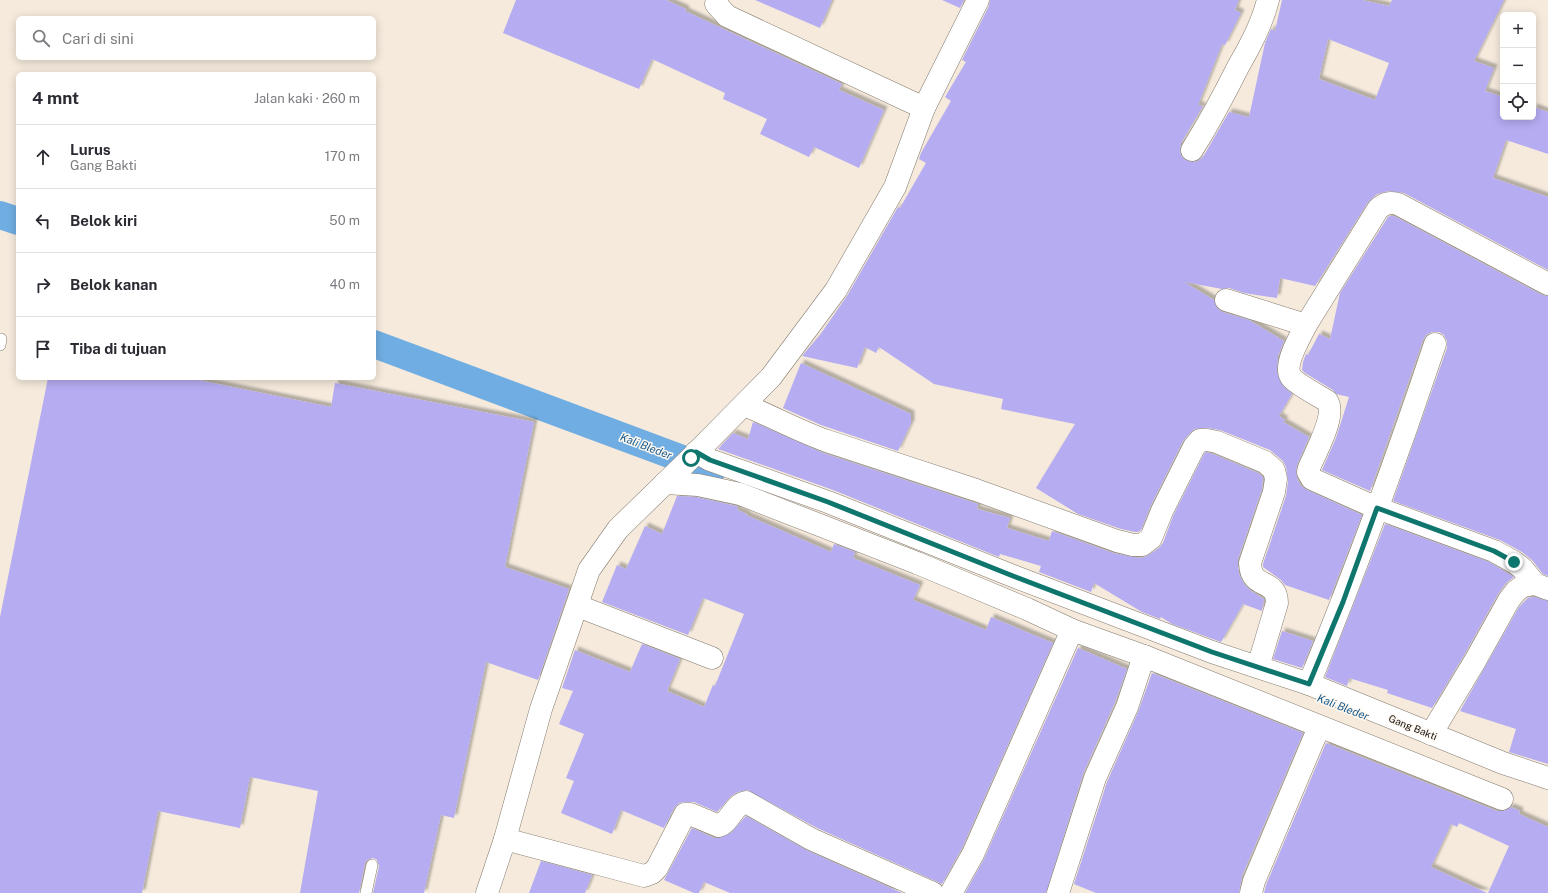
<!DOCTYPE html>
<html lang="id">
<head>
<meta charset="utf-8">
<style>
  :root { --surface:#fff; --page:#f7f7f7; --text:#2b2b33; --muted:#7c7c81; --line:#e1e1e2 }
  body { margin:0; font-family:"Public Sans",sans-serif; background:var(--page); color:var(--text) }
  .controls { position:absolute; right:12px; top:12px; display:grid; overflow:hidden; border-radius:6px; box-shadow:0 2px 10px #0003 }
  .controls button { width:36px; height:36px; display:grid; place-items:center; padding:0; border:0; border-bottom:1px solid var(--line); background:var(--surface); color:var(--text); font:20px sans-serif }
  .stop { position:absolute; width:12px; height:12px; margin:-9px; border:3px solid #0f766e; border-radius:50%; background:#fff }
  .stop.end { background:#0f766e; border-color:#fff; box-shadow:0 1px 4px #0008 }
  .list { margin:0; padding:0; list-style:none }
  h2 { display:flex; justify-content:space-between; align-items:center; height:52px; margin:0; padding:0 16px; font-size:17px }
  h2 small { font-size:13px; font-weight:400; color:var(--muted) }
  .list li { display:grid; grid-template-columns:26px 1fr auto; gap:12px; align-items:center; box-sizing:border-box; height:64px; padding:0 16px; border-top:1px solid var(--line) }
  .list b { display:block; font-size:15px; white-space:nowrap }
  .list p { margin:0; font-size:13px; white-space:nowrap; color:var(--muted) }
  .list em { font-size:13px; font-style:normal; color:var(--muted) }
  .icon { flex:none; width:22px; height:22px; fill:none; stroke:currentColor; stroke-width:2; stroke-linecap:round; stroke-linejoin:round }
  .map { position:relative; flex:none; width:1548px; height:893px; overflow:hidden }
  .search { position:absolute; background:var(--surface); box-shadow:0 2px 10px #0003; left:16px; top:16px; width:360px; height:44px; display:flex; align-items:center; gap:10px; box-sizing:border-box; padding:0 14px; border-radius:6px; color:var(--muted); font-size:15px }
  .panel { position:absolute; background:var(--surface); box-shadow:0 2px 10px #0003; left:16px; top:72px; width:360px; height:308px; border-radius:6px }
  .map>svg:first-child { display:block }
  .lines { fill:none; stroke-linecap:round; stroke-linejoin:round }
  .canal { stroke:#70ade2; stroke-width:28 }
  .building { fill:#b5acf2; fill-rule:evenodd; filter:url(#shadow) }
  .lane-casing { stroke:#837a6e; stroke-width:12 }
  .street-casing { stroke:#837a6e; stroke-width:23 }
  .lane { stroke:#fff; stroke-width:11 }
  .street { stroke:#fff; stroke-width:22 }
  .route { stroke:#0f766e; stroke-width:5 }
  .labels { text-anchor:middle; stroke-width:3; stroke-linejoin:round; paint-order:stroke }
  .street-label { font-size:10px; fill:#16120e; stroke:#fef8f0 }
  .water-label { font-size:11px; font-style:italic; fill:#185a8c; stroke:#fef8f0 }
</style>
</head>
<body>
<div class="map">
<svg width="1548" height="893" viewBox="0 0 1548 893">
  <defs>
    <filter id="shadow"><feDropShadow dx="3.5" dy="-3.5" stdDeviation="1" flood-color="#0004"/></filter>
  </defs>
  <rect width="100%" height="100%" fill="#f5eadc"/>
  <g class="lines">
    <!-- canal -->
    <g class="canal">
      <path d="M0,215l18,6"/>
      <path d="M374,344l338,126"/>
    </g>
  </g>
  <!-- building -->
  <g class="building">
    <path d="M516,0h150l20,9 -1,2 157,73 -3,6 45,20 -25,58 -45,-21 -5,10 -49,-23 7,-15 -44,-20 2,-6 -73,-34 -13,30 -136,-56z"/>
    <path d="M755,0h77l-12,28z"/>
    <path d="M942,0h22l-4,8z"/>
    <path d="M990,0h249l-4,10 6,3 -16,32 -3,-1 -24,61 5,1 -22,37 -1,6 1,7 4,4 7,2 6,-1 5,-4 26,-45 20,5 16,-74 6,-14 4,2 7,-31h80l27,6 3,-6h112l-30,61 20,7 -9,23 18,6v20h30v-10l15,5v42l-42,-14 -13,38 55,19v73l-144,-77 -15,-2 -12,3 -9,8 -53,84 -35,-8 -3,20 -33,-5 -15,-5 -7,1 -38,-7 30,18 3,8 5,4 27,8 35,21 -6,15 -1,16 5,13 10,9 -13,22 6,4 -2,2 26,15 -12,28 -1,5 1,8 4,8 6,4 55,25 -33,85 -44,-15 -4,-5 -18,-13v-3l23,-68 2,-15 -2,-14 -3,-6 -13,-11 -50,-20 -13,-2 -13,1 -11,12 -32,64 -10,25 -3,2h-3l-14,-3 -43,-15 -42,-26 39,-64 -74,-15 2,-10 -69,-15 -55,-37 -3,6 -11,-6 -8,21 -55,-12 18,-21 27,-39 51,-89 2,1 26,-45 -7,-4 2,-6 30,-52 -6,-4 21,-35 -4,-2 27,-54zM1328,39l61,24 -14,37 -56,-21z"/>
    <path d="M1390,216h4l148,79 6,1v280l-5,-2 -11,-14 -10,-8 -22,-12 -107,-39 54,-153v-7l-3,-6 -5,-3h-7l-6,3 -3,5 -53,151 -48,-21 14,-32 13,-41 -13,-3 -3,-4 -28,-17 -3,-3 1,-8 3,-8 2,1 11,-21 11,5 10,-46 48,-76z"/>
    <path d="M801,363l110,51v9l-13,28 -77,-26 -38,-17z"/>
    <path d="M48,378h140l143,29 4,-24 199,39 -29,145 64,22 -31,91 -52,-18 -32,156 -13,-3 -17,78h-51l6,-27 -2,-6 -4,-2 -6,2 -2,3 -6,30h-59l18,-102 -68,-14 -10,51 -82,-17 -16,82h-142v-276z"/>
    <path d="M753,422l70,31 155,51 -1,5 33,9 -3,10 42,13 3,-10 61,22 20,4 9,1 7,-3 10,-7 4,-5 10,-27 31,-62 2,-2 7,2 45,19 5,4 -1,12 -24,70v6l1,9 5,10 7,7 13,8 -2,12 -19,-7 -22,38 -49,-18 -11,-7 -1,2 -18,-7 -48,-29 -3,9 -52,-20 2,-6 -41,-12 -1,3 -166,-67 -115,-41 15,-16 15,6z"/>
    <path d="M677,496l19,1 40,9 2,1 -1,3 10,4 -1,1 85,37 3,-8 21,8 -2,6 67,27 -7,15 73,30 5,-13 62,26 -91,205 -20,36 -125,-56 -70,-38 -9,2 -7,4 -14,16 -23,-10h-9l-6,1 -5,5 -10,20 -43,-18 -9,24 -51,-21 13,-32 -8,-3 18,-44 -25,-10 14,-33 -11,-3 13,-38 55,22 12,-28 38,15 -13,32 37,16 9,-22 2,1 29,-72 -41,-16 -15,37 -86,-33 15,-37 9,4 19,-43 17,8z"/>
    <path d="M1385,524l104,38 25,15 -8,6 -8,11 -34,61 -32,53 -45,-15 1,-3 -39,-12 -2,8 -22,-9z"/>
    <path d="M1534,597l14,4v163l-39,-12 7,-23 -56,-18 59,-104 9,-9z"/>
    <path d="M1282,631l31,10 -11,27 -29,-9z"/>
    <path d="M1078,648l49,21 -12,33 -32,72 -37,119h-81l19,-34z"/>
    <path d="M1152,673l151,60 -61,143 -3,17h-143l-22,-9 33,-102 31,-70z"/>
    <path d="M1326,743l171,68h7l7,-4 9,4 -1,3 29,13v66h-60l21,-47 -50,-23 -2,4 -6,-3 -20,43 56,26h-223l2,-8z"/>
    <path d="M746,816l60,34 96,43h-172l-26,-11 -5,11h-5l-30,-13 28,-52 22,10h6l11,-5z"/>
    <path d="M541,861l51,14 -7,18h-56z"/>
  </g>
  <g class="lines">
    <defs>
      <g id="lane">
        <path d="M0,345l1,-6"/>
        <path d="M366,893l6,-28"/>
      </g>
      <g id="street">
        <path d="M717,0l-1,4 11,12 197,92"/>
        <path d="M1192,150c17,-27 32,-55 46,-83 12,-21 24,-43 30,-67"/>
        <path d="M1226,300l80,25 72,-116c7,-6 11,-7 20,-5l150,80"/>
        <path d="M1306,325c-6,12 -23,40 -15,52 5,7 28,19 36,24 10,14 -12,52 -18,67l-1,4 4,7 65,29 117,43 20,11 8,6 13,16 13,5"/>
        <path d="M744,405c28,11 54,26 83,36l149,49 141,51 16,4h9l9,-7 11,-27 32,-64 6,-7h7l10,2 48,20 9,8 2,9 -2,13 -24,71c1,28 27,14 27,40l-19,64"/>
        <path d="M696,452l14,8 118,42 185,74 199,76 97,32 194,79 45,15"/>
        <path d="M665,483l33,2 42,9 177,69 110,46 45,21 72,26 358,143"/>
        <path d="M578,606l134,52"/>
        <path d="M1309,684c46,-112 88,-226 126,-340"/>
        <path d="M1431,734l44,-73 34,-61 7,-9 7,-5 12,-2"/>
        <path d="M505,839l139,37 8,-3 5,-5 28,-54h5l29,12c11,-4 15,-22 27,-24l65,37 122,54"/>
        <path d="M487,893l18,-54 36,-130 48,-139 29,-41 73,-71 80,-81 65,-87 59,-103 29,-79 54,-108"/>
        <path d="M951,893l22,-39 99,-224"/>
        <path d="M1058,893l37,-115 32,-71 17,-51"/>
        <path d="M1251,893l3,-12 65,-154"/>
      </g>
    </defs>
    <!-- lane casing -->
    <use href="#lane" class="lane-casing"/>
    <!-- street casing -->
    <use href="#street" class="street-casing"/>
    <!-- lane -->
    <use href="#lane" class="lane"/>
    <!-- street -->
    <use href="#street" class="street"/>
  </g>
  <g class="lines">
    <!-- route -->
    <path class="route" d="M691,458l5,-6 14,8 118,42 185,74 199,76 97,32 34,-82 34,-94 117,43 20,11"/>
  </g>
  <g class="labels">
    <!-- street labels -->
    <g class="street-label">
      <text transform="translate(1413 727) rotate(22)" y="4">Gang Bakti</text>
    </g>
    <!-- water labels -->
    <g class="water-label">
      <text transform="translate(646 446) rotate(21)" y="4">Kali Bleder</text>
      <text transform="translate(1343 707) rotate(21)" y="4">Kali Bleder</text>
    </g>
  </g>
</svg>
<div class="controls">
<button>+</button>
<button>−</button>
<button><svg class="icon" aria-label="locate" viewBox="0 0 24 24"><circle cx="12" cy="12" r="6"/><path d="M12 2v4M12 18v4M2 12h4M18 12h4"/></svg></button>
</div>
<div class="stop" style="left:691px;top:458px"></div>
<div class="stop end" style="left:1514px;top:562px"></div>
<div class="search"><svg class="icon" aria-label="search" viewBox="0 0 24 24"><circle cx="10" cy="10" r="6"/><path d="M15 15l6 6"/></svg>Cari di sini</div>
<section class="panel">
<h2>4 mnt<small>Jalan kaki · 260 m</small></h2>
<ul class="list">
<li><svg class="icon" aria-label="ahead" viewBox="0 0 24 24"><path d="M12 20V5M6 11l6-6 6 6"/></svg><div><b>Lurus</b><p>Gang Bakti</p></div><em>170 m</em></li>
<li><svg class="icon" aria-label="left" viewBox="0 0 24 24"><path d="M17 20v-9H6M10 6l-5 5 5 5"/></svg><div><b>Belok kiri</b></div><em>50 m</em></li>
<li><svg class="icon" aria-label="right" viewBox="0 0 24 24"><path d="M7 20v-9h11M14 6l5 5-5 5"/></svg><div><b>Belok kanan</b></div><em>40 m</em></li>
<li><svg class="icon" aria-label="arrive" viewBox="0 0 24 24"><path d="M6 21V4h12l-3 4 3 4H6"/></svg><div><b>Tiba di tujuan</b></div></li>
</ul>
</section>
</div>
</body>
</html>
